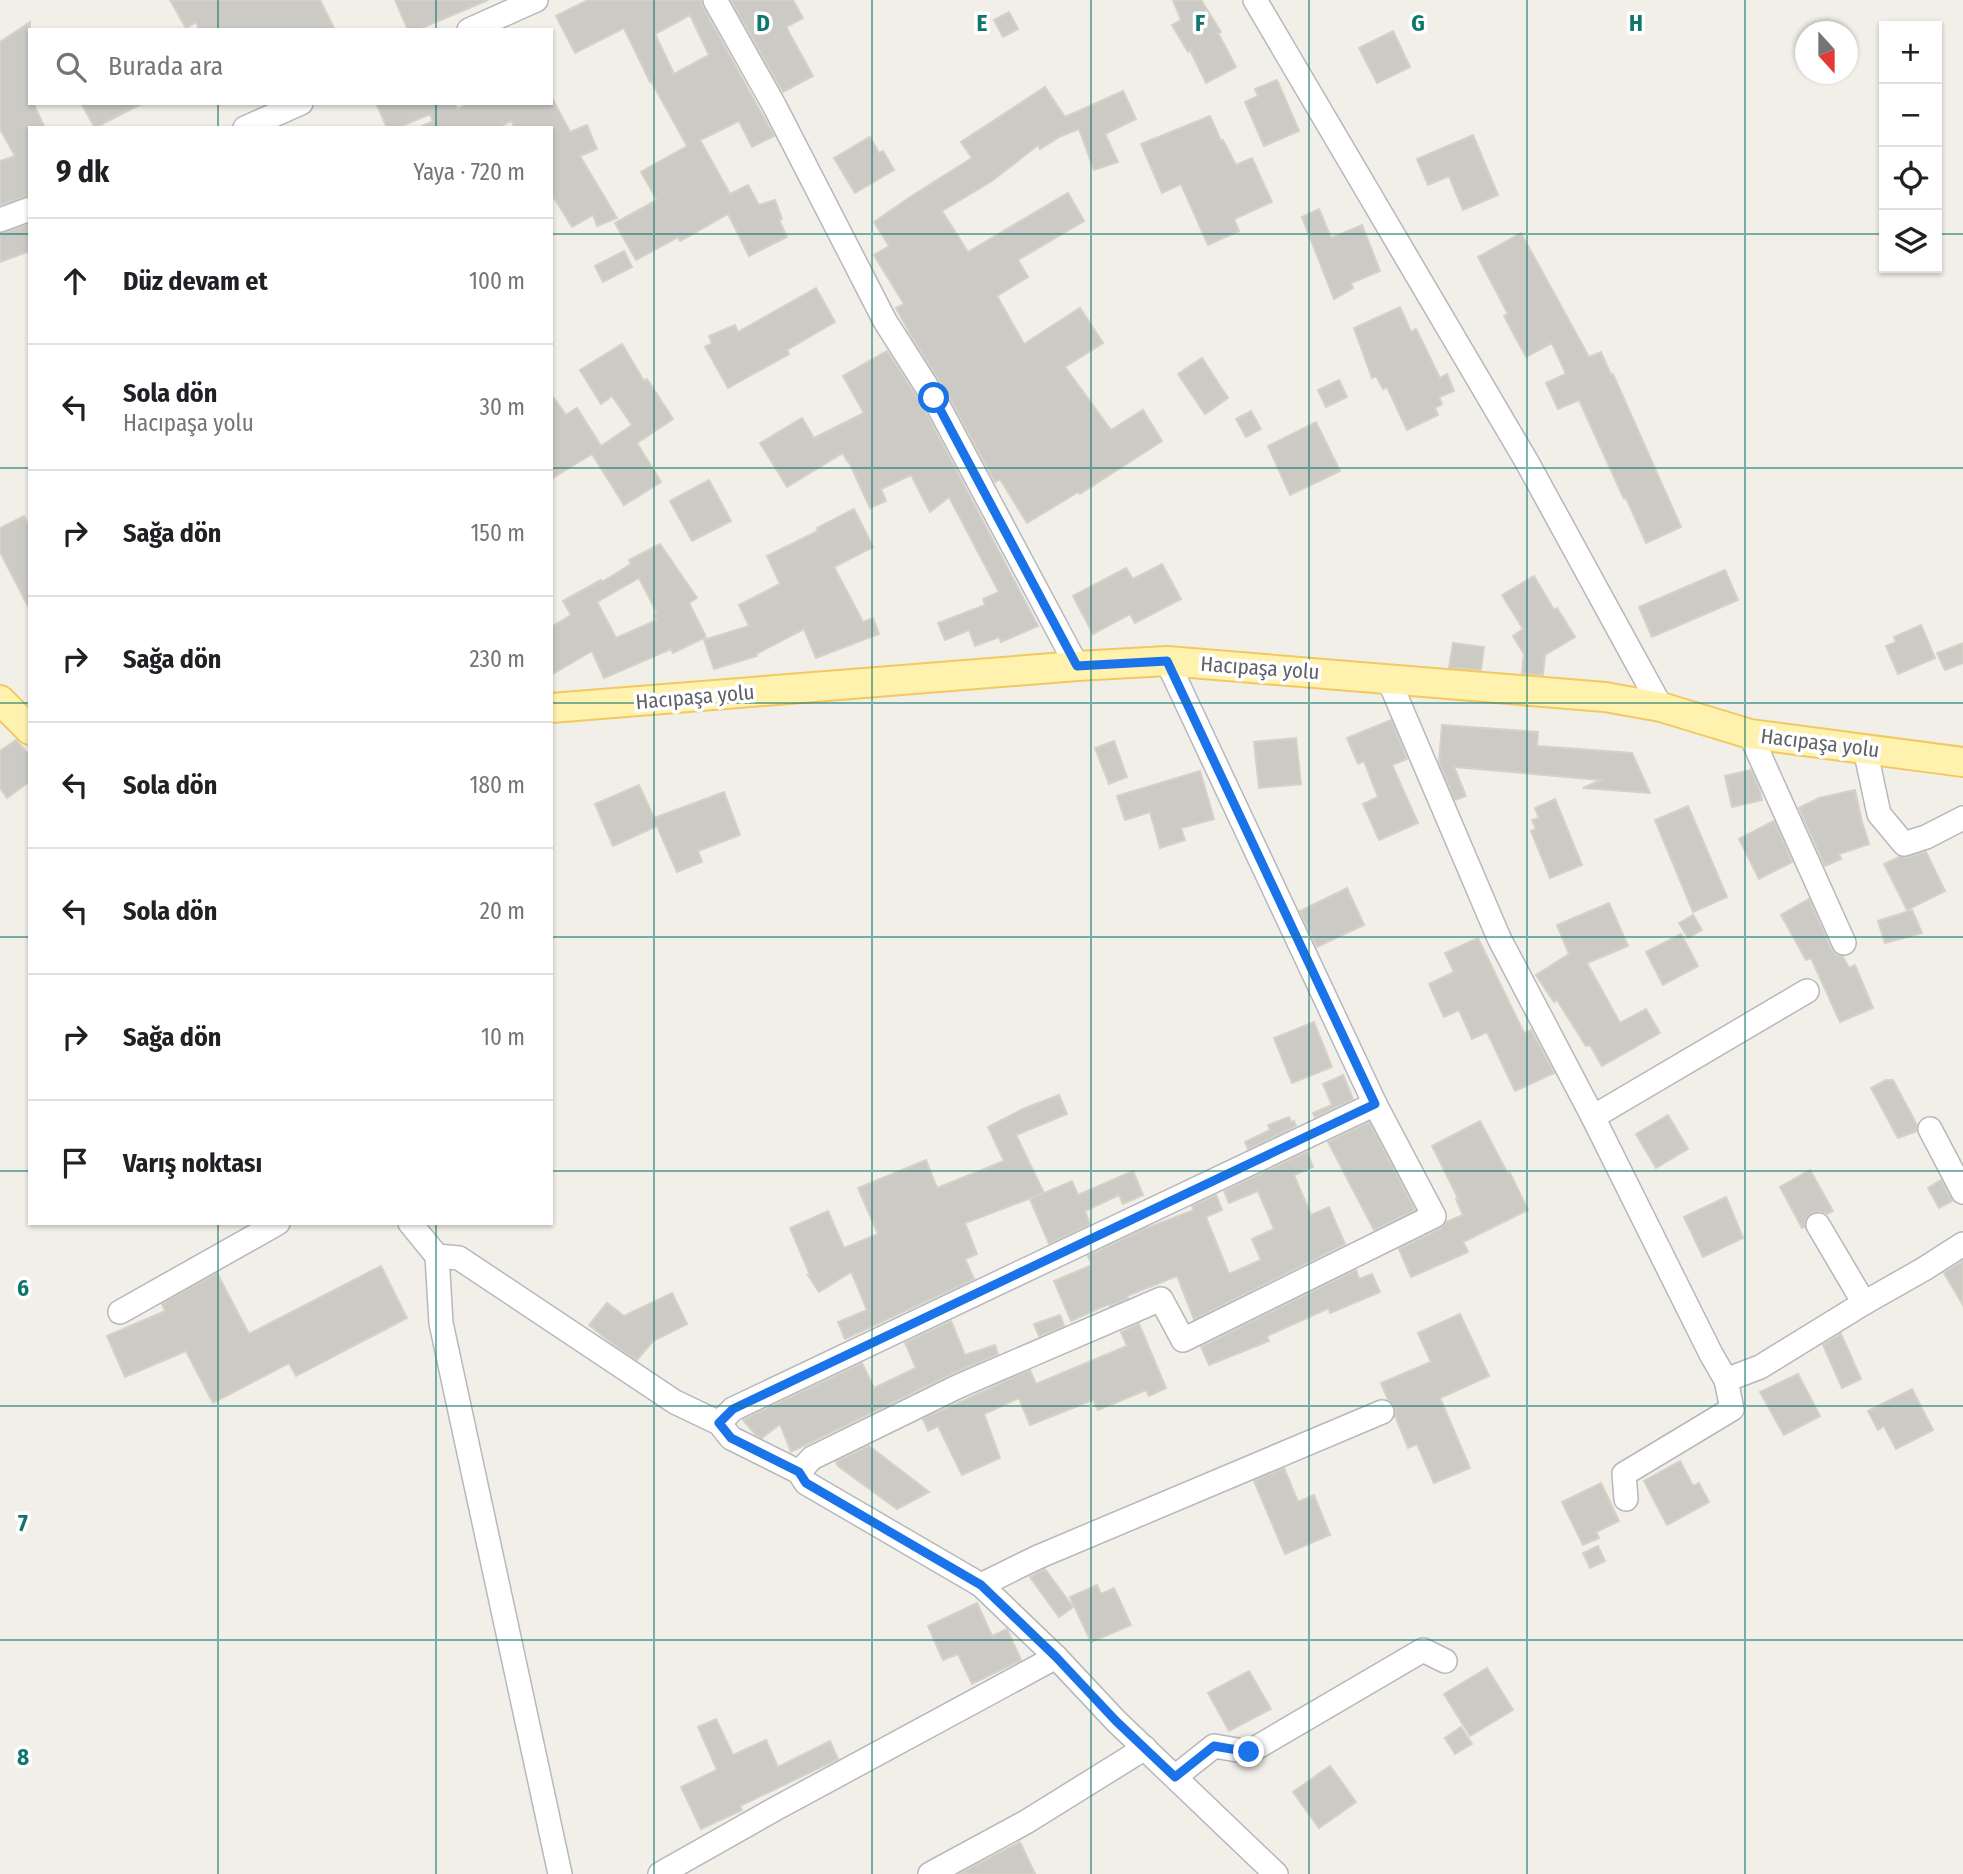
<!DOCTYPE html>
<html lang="tr">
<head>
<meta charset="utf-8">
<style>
  :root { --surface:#fff; --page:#f2f2f2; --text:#202124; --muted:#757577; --line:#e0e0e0 }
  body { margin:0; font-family:"Fira Sans Condensed",sans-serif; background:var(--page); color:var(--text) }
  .controls { position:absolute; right:21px; top:21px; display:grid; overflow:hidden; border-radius:0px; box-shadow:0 2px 5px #0004 }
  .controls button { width:63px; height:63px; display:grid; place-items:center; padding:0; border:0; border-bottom:2px solid var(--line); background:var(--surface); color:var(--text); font:35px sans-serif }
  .compass { position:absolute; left:1795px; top:21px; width:63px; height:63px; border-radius:50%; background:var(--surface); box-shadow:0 2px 5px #0004; rotate:159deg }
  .stop { position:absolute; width:21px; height:21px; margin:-16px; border:5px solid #1a73e8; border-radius:50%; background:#fff }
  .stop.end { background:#1a73e8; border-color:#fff; box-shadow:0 2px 7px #0008 }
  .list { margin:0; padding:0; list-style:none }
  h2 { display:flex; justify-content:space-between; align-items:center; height:91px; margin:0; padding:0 28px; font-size:30px }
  h2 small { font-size:23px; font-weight:400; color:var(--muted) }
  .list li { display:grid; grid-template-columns:46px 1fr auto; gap:21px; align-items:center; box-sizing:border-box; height:126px; padding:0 28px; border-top:2px solid var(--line) }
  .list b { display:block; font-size:26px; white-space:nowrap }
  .list p { margin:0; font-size:23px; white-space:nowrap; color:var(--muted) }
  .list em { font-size:23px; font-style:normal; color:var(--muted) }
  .icon { flex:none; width:38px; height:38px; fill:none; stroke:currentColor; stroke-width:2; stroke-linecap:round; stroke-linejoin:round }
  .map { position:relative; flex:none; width:1963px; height:1874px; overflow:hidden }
  .search { position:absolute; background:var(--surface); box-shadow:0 2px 5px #0004; left:28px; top:28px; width:525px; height:77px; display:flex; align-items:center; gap:18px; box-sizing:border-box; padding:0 24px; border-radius:0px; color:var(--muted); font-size:26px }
  .panel { position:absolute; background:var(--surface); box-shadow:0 2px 5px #0004; left:28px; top:126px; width:525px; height:1099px; border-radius:0px }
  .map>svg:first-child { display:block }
  .building { fill:#cccac5; stroke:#d6d1c6; stroke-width:2; fill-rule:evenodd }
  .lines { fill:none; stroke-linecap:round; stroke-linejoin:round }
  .minor-casing { stroke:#b5b8bc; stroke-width:26 }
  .major-casing { stroke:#f2c960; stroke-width:32 }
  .minor { stroke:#fff; stroke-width:23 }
  .major { stroke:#fff2af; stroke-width:28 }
  .route { stroke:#1a73e8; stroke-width:9 }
  .grid { fill:none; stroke:#0f766e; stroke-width:2; stroke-opacity:0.55 }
  .labels { text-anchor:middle; stroke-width:7; stroke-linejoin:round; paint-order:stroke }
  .street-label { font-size:21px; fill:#5f6368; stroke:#fff }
  .grid-label { font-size:23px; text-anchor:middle; font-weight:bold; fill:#0f766e; stroke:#fff; stroke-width:7; stroke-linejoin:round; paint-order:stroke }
</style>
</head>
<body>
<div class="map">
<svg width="1963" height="1874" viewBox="0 0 1963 1874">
  <rect width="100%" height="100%" fill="#f1efe8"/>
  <!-- building -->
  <g class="building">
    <path d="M170,0h150l15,30h-136l-3,-8 -10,6z"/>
    <path d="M395,0h93l-71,30h-9z"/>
    <path d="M588,0h113l2,7 71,129 -22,11 -13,-26 -39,19 30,54 18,-9 11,20 16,-5 7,19 -3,1 8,17 -38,19 -21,-42 -48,27 -2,-4 -42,23 -21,-37 42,-23 -16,-28 48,-27 -2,1 -36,-65 -1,1 -26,-54 -49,25 -19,-37zM690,15l19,40 -35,19 -19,-40z"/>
    <path d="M731,0h62l10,18 -17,9 27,49 -30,16z"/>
    <path d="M1173,0h28l20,32 -3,1 18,34 -30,16 -16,-33 -2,2 -16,-27 9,-5z"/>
    <path d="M1009,12l9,17 -15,8 -9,-17z"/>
    <path d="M30,22v81h3l12,25h-15v67l-30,10v-44l15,-5 -15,-27v-87z"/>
    <path d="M1393,31l17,36 -33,16 -18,-35z"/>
    <path d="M1277,80l22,51 -35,15 -19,-44 13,-6 -3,-7z"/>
    <path d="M1045,87l20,30 58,-26 13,28 -31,15 13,28 -24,8 -15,-41 -18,7 -21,13 -2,-4 -46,36 -50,30 26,41 100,-59 16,28 -66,39 10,17 -31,19 27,48 56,-36 23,35 -38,24 46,63 32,-20 19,31 -82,53 -2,-2 -51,31 -27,-44 -5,3 -49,-91 -34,-54 -16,-29 8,-4 -30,-49 15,-9 -15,-24 36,-25 62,-39 -11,-16z"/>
    <path d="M551,96l19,36 17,-7 10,24 -17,7 37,62 -20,8 -4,-11 -21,12 -21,-34v-65h-36l-4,-7 -13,7h-80l15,-7 -3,-7 -33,14h-10l-11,-25h79l2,6 14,-6h80z"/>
    <path d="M81,103h62l-48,25z"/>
    <path d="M1210,116l11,25 2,-1 13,25 16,-7 20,44 -38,17 5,12 -31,14 -27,-61 -19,9 -21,-49z"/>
    <path d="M1473,135l25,60 -35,15 -14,-34 -21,9 -11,-26z"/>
    <path d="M870,137l9,16 4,-2 11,19 -39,23 -21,-35z"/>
    <path d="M1319,209l12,29 31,-13 18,46 -29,12 2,5 -19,11 -32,-82z"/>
    <path d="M30,224v27l-30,11v-28z"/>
    <path d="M1521,233l68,124 12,-5 10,23 2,-1 68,153 -35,16 -20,-45 -2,1 -45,-99 -21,9 -12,-26 20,-9 -14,-31 -26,14 -22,-41 4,-2 -30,-57z"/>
    <path d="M624,251l8,16 -29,15 -8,-16z"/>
    <path d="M816,288l19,34 -48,28 2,4 -61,34 -23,-41 7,-4 -3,-7 26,-11 3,7z"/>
    <path d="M1400,307l11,25 5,-3 24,49 7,-4 7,17 -15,6 3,7 -7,4 3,7 -31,15 -20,-43 -4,2 -7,-13 -4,2 -18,-50z"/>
    <path d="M622,344l22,37 3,-2 26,40 -36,24 24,39 -37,23 -32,-51 -41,25v-85l15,21 11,-7 24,38 31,-21 -20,-29 -11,8 -21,-34z"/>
    <path d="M887,351l35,54 116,221 -37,16 -2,-5 -24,9 -6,-16 -24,10 -7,-17 47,-18 -2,-6 16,-7 -50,-95 -19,15 -19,-37 -30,14 5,12 -16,7 -22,-48 -1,1 -4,-8 -56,34 -27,-44 42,-25 12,20 50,-25 -21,-37z"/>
    <path d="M1202,358l26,40 -23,16 -27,-40z"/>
    <path d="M1339,380l8,17 -21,10 -8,-17z"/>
    <path d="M1251,411l10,18 -15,8 -10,-18z"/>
    <path d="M1316,422l24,49 -50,24 -22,-49z"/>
    <path d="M709,480l22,41 -39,20 -22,-40z"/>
    <path d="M854,509l19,38 -39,20 29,55 10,-4 6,16 -63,24 -12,-29 -48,25 1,2 -43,13 -10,-29 45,-14 -10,-21 41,-21 -13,-28 51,-25 -1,-3z"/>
    <path d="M24,516l6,12v82l-30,-58v-24z"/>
    <path d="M660,544l37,54 -8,5 17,34 -33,16 -2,-4 -67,29 -12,-27 -41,24v-48l20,-12 -8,-14 38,-21 1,2 29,-18 -2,-4zM639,578l18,35 -3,2 3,5 -41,18 -19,-36z"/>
    <path d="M1162,564l19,35 -46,24 -5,-9 -37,20 -20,-38 53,-28 7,11z"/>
    <path d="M1725,570l13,30 -86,37 -13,-30z"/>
    <path d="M1534,576l20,34 3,-2 18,29 -30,18 -2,20 -21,-2 2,-19 -11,-18 10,-7 -21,-34z"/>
    <path d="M1921,625l14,33 -37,16 -12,-28 10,-4 -2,-5z"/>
    <path d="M1453,643l31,4 -3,23 -32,-2z"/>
    <path d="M1963,643v20l-18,7 -8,-17z"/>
    <path d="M1391,720l16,39 -15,6 26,58 -39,17 -16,-36 15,-7 -14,-36 -6,3 -11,-26z"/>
    <path d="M1442,725l96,7 -1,14 95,7 18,40 -67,-5 18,-8 -147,-13 12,29 -11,4 -16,-38z"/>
    <path d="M1296,738l5,46 -42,4 -5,-46z"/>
    <path d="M16,740l14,16v25l-23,17 -7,-10v-37z"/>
    <path d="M1114,741l13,36 -18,7 -14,-36z"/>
    <path d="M1751,770l9,21 2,9 -30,7 -7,-31z"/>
    <path d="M1200,771l14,48 -33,9 4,12 -25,8 -10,-36 -25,8 -8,-24z"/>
    <path d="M639,785l15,33 70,-26 16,43 -42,16 4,11 -25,10 -20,-46 -44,20 -18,-42z"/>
    <path d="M1855,790l7,32 7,22 -30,10 2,5 -16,7 -26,-58 20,-10z"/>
    <path d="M1555,799l27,66 -32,13 -19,-47 5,-2 -4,-9 7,-2 -4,-10z"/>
    <path d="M1688,806l39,91 -34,15 -38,-92z"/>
    <path d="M1774,821l18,41 -33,17 -20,-40z"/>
    <path d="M1926,852l19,39 -38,19 -23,-46 15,-7h9z"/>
    <path d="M1347,888l17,37 -47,22 -17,-36z"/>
    <path d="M1809,899l22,50 5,6 7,2 6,11 6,-3 18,43 -33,14 -29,-64 -5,2 -25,-45z"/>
    <path d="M1609,903l19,43 -41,17 33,60 26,-14 14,24 -58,33 -12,-21 -4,1 -29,-46 -3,2 -18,-27 33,-21 -12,-29z"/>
    <path d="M1912,910l10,23 -37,10 -7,-22z"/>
    <path d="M1693,915l9,15 -14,8 -9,-15z"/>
    <path d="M1681,934l17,32 -35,19 -17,-33z"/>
    <path d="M1478,938l46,95 7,-3 23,43 -39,18 -28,-59 -15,7 -13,-29 -15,7 -15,-33 25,-12 -9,-19z"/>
    <path d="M1314,1022l18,45 -40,16 -18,-45z"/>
    <path d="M1343,1075l10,24 -38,18 -2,-4 19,-8 -9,-21z"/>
    <path d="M1886,1080h7l24,45v6l-19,7 -27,-50z"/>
    <path d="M1059,1095l8,19 -51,21 28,58 -79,30 12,31 -12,5 9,20 -129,60 -7,-17 29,-12 -13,-32 -3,-6 -32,20 -11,-17h2l-20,-47 38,-17 16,37 34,-14 -20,-46 68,-28 11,28 67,-27 -16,-34 37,-19z"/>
    <path d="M1668,1115l20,34 -32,19 -20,-34z"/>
    <path d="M1289,1117l2,5 3,-1 2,5 -48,23 -3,-7 25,-12 -2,-5z"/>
    <path d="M1480,1121l28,53 2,-1 18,37 -65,32 5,10 -57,25 -12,-28 41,-20 6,-7 17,-7 -7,-16 2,-1 -26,-52z"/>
    <path d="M1369,1122l46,88 -41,20 -46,-88z"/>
    <path d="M1307,1152l6,15 -19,8 17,40 18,-8 16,37 -151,75 -17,-43 -50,20 1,2 -18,8 -1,-2 -38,17 -17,-40 38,-16 -4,-9 54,-26 52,-20 -2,-4 24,-11 6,15 -16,7 23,57 32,-14 -9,-21 22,-10 -16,-38 -29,12 -5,-12z"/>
    <path d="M1810,1170l23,41 -6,3 -8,-3 -7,2 -6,5 -2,9 -2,1 -22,-41z"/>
    <path d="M1133,1171l10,24 -20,9 -4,-9 -34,16 5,13 -41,20 -19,-45 42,-18 6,14z"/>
    <path d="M1941,1180l11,21 -13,7 -11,-20z"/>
    <path d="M1726,1197l17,41 -40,19 -19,-40z"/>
    <path d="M1963,1261v44l-19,-32z"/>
    <path d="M381,1266l26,52 -111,58 -7,-13 -76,40 -27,-52 -61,26 -18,-41 58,-25 -3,-7 55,-31 32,61z"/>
    <path d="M1356,1270l3,9 13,-5 8,18 -50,21 -1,-5 -62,28 2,5 -60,24 -8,-18z"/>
    <path d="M672,1293l15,31 -34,17 -16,19 -25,-17 -23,-18 18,-22 17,13z"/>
    <path d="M1460,1314l29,62 -49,22 30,70 -36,15 -17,-39 -9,4 -13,-32v-9l-7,-7 -7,-17 50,-21 -13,-29z"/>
    <path d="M1060,1315l4,11 -25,10 -5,-12z"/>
    <path d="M951,1321l14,34 30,-10 3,9 -45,19 -162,79 -11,-28 -18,14 -6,-3 -13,-15 119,-57 12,25 42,-20 -11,-25z"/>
    <path d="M1139,1324l27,64 -17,8 -3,-6 -48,20 -5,-10 -63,25 -11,-27 -35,16 16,44 -38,17 -24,-49 -10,5 -5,-12 107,-49 6,14 91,-38 -6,-14z"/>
    <path d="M1841,1334l20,45 -19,9 -19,-43z"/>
    <path d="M1798,1374l22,42 -36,19 -24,-43z"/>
    <path d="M1912,1389l21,41 -37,19 -12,-23 -6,4 -10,-19z"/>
    <path d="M869,1446l46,35 14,11 -32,17 -59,-43 -2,-4z"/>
    <path d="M1680,1461l13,25 6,-3 10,19 -42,23 -23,-44z"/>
    <path d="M1284,1468l14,34 16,-7 16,40 -45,19 -31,-73z"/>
    <path d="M1601,1483l18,38 -23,11 3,6 -16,7 -21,-43z"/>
    <path d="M1598,1546l7,15 -15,7 -7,-15z"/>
    <path d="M1045,1569l28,38 -14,10 -29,-40z"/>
    <path d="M1097,1585l4,9 13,-6 17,37 -40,17 -21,-45z"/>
    <path d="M977,1603l15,33 15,-7 14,31 -49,24 -14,-30 -15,6 -15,-34z"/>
    <path d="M1487,1668l26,42 -43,26 -26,-42z"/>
    <path d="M1249,1671l22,38 -42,22 -21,-38z"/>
    <path d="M716,1719l17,36 33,-15 12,27 52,-26 8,18 -98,47 2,4 -41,19 -20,-42 36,-17 -19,-43z"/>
    <path d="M1461,1727l11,17 -17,10 -10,-16z"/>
    <path d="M1330,1766l26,36 -37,26 -26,-36z"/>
    <path d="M1020,1842l15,32h-76l42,-22z"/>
  </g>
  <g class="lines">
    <defs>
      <g id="minor">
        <path d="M715,0l59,105 111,216 49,77 143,268"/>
        <path d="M1255,0l272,462 134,245"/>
        <path d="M469,30l67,-30"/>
        <path d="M245,128l56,-25"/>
        <path d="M0,220l30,-11"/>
        <path d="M1388,678l111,260 94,179 118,237 15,26 34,-13 104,-64 60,-34 39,-25"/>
        <path d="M1750,734l94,209"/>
        <path d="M1865,749l14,65 25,30 22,-7 37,-19"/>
        <path d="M1593,1117l214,-126"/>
        <path d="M1930,1129l33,63"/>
        <path d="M410,1223l27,33 4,67 119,551"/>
        <path d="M1818,1225l46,78"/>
        <path d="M437,1256l22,2 216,144 44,21 12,15 68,34 7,11 175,102 75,72 60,64 160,153"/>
        <path d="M120,1312l158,-89"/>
        <path d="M719,1423l14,-14 642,-305"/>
        <path d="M799,1472l13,-14 147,-72 202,-87 22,41 251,-124 -59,-112 -208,-443"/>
        <path d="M1626,1499l-2,-25 108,-65 -6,-29"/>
        <path d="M981,1585l57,-28 344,-145"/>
        <path d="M1175,1777l39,-31 35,6 174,-102 22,11"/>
        <path d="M660,1874l115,-65 281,-152"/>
        <path d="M930,1874l96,-52 119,-74"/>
      </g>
      <g id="major">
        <path d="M0,700l30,30"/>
        <path d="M551,708l526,-42 90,-5 438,36 56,10 89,27 213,28"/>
      </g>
    </defs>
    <!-- minor casing -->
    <use href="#minor" class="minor-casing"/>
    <!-- major casing -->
    <use href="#major" class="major-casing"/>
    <!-- minor -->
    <use href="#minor" class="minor"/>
    <!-- major -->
    <use href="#major" class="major"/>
  </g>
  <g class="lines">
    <!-- route -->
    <path class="route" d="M934,398l143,268 90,-5 208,443 -642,305 -14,14 12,15 68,34 7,11 175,102 75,72 60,64 59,56 39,-31 35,6"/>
  </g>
  <!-- grid -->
  <path class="grid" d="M218,0v30M436,0v30M654,0v1874M872,0v1874M1091,0v1874M1309,0v1874M1527,0v1874M1745,0v1874M218,103v25M436,103v25M0,234h30M551,234h1333M1937,234h26M0,468h30M551,468h1412M0,703h30M551,703h1412M0,937h30M551,937h1412M0,1171h30M551,1171h1412M218,1223v651M436,1223v651M0,1406h1963M0,1640h1963"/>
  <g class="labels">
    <!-- street labels -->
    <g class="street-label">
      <text transform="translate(1260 668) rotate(4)" y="7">Hacıpaşa yolu</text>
      <text transform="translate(695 697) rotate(-5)" y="7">Hacıpaşa yolu</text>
      <text transform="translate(1820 743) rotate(7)" y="7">Hacıpaşa yolu</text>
    </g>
  </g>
  <g class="grid-label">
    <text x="763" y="31">D</text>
    <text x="982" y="31">E</text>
    <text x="1200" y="31">F</text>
    <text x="1418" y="31">G</text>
    <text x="1636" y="31">H</text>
    <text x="23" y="1296">6</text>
    <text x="23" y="1531">7</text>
    <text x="23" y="1765">8</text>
  </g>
</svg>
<div class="controls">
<button>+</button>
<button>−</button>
<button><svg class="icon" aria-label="locate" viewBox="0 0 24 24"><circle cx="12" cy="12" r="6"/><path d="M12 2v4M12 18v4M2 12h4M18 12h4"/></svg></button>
<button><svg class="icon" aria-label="layers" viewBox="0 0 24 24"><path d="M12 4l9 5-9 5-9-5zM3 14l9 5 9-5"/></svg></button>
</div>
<svg class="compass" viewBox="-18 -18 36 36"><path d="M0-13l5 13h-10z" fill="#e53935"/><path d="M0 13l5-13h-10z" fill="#757577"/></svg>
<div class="stop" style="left:934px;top:398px"></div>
<div class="stop end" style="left:1249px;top:1752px"></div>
<div class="search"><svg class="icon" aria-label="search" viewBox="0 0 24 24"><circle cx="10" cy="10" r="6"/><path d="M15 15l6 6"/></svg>Burada ara</div>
<section class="panel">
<h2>9 dk<small>Yaya · 720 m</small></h2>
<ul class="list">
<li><svg class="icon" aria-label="ahead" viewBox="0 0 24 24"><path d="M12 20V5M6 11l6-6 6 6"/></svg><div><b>Düz devam et</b></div><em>100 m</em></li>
<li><svg class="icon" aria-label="left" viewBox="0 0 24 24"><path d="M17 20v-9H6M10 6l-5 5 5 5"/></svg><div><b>Sola dön</b><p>Hacıpaşa yolu</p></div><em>30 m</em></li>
<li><svg class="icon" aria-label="right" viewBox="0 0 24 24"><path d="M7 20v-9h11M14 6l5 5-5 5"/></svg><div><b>Sağa dön</b></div><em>150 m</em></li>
<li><svg class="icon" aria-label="right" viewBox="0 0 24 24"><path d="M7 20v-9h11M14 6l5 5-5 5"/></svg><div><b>Sağa dön</b></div><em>230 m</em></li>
<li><svg class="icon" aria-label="left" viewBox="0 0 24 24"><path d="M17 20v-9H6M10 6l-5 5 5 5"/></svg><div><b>Sola dön</b></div><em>180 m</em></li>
<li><svg class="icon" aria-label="left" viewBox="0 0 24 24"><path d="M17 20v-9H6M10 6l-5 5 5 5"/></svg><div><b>Sola dön</b></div><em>20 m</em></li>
<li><svg class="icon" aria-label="right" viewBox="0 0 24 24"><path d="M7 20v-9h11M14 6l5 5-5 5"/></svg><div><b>Sağa dön</b></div><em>10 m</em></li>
<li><svg class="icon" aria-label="arrive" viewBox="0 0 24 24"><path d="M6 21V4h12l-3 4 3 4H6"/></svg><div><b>Varış noktası</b></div></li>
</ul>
</section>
</div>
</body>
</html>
